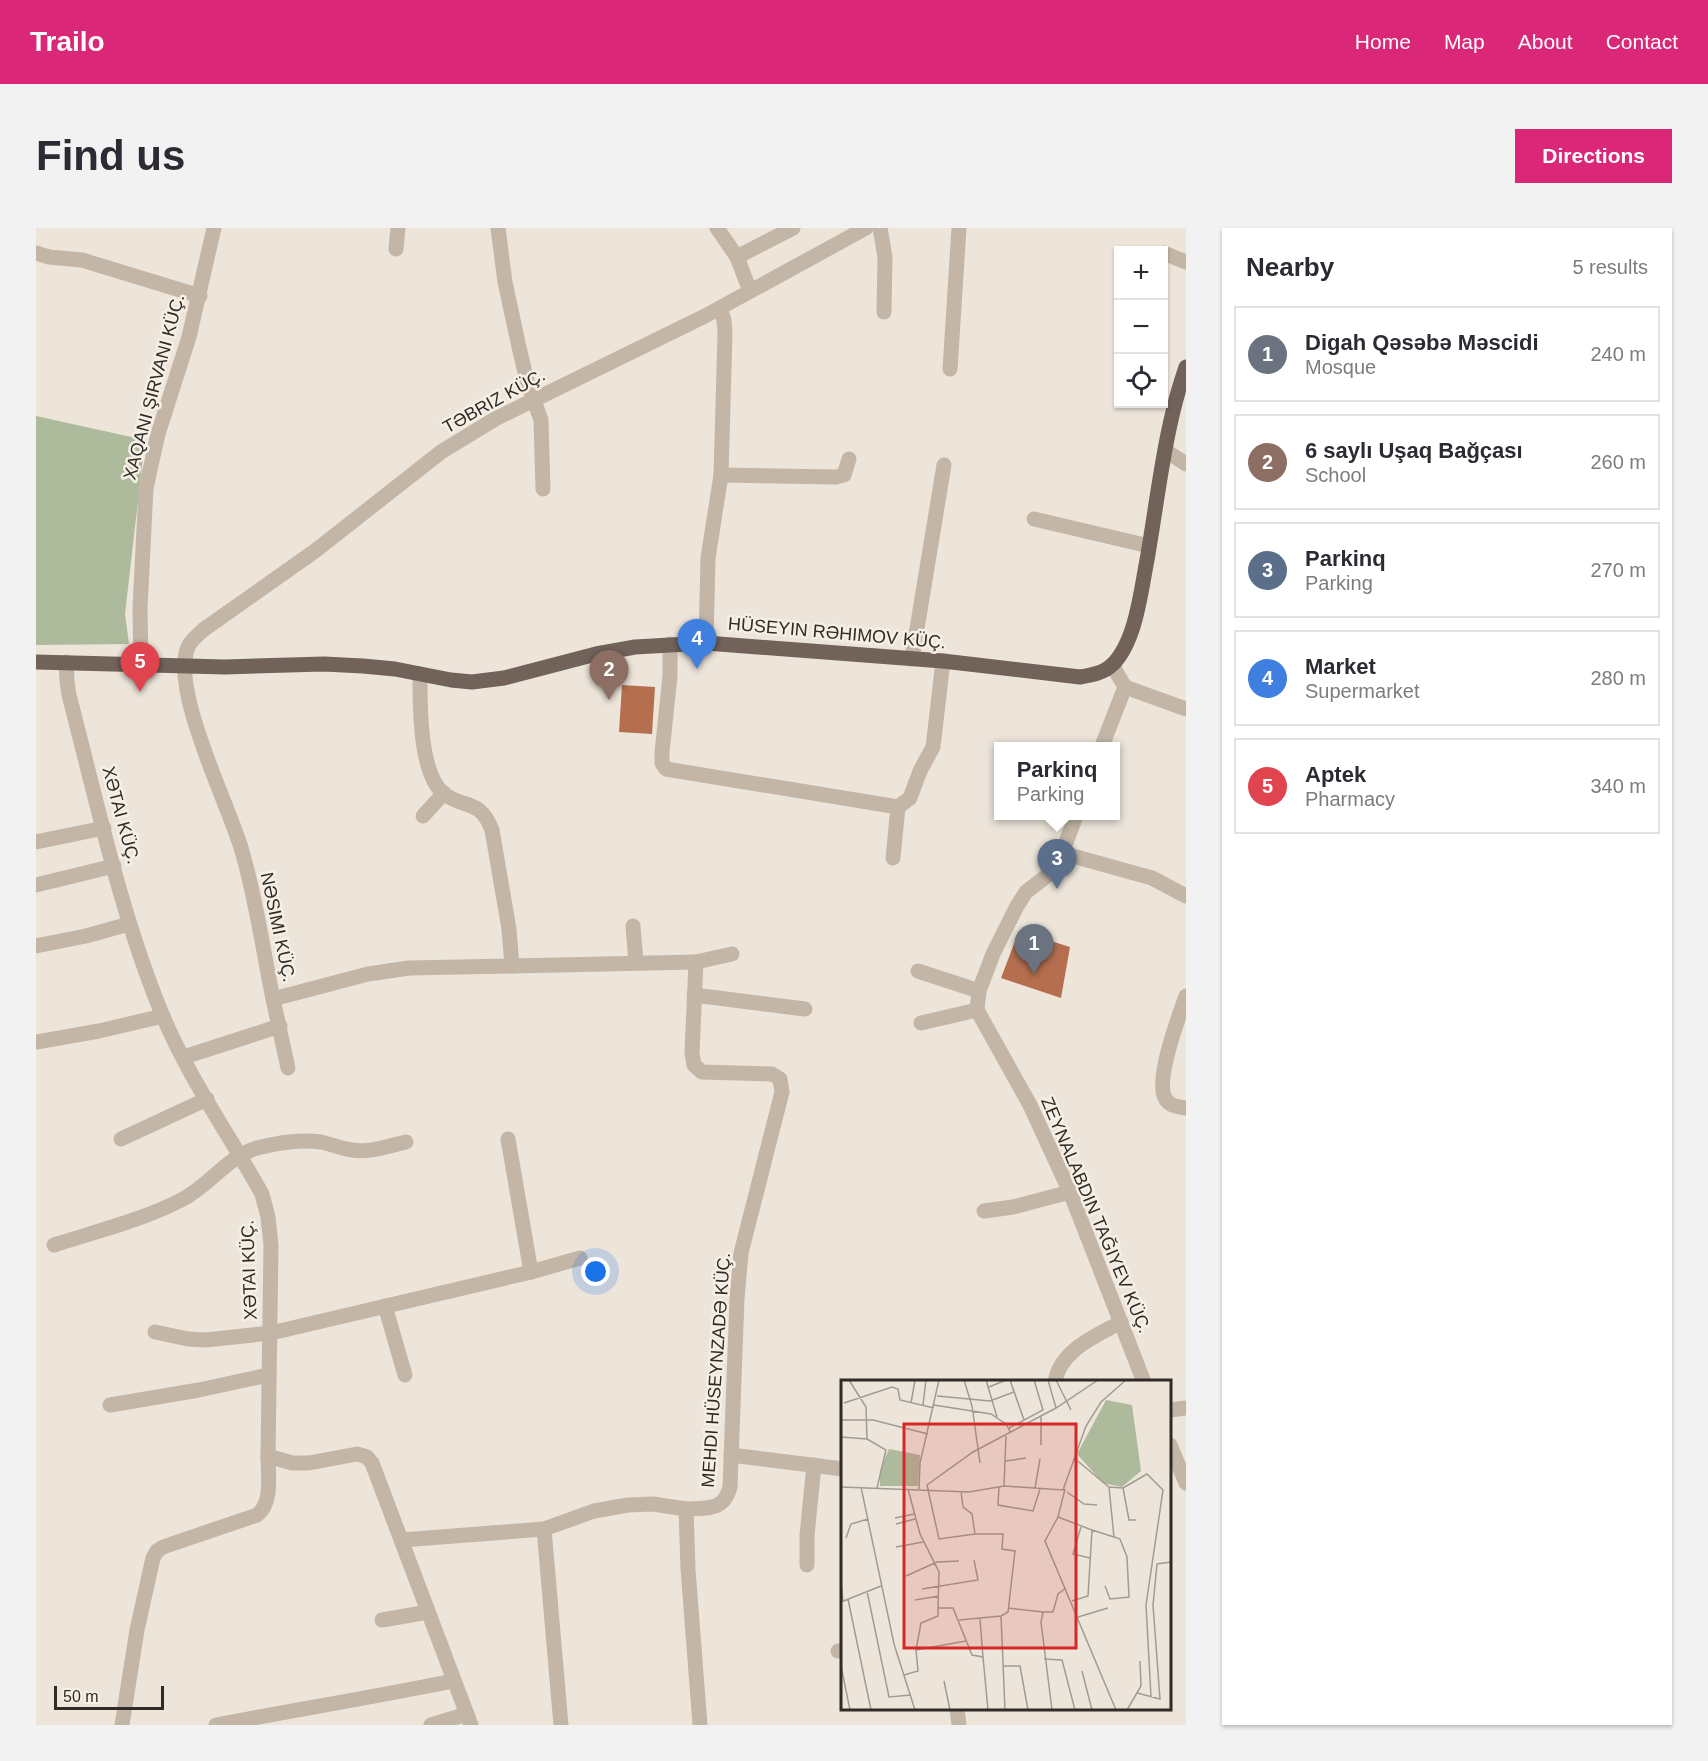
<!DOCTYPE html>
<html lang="en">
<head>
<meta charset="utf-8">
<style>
  :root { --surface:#fff; --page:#f2f2f3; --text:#2b2b33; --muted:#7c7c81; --line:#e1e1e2; --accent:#db2777 }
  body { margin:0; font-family:Arial,sans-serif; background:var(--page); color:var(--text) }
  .controls { position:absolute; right:18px; top:18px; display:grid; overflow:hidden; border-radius:0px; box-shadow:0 2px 4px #0004 }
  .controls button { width:54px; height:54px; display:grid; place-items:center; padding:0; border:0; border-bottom:2px solid var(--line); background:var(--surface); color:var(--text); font:30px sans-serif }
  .scale { position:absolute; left:18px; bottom:15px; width:110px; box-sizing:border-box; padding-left:6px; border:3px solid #312b27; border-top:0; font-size:16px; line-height:21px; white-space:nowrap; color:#312b27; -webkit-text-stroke:4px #f6efe5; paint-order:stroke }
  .you { position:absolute; left:560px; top:1044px; width:21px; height:21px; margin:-15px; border:4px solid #fff; border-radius:50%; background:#1a73e8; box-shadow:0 0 0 9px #1a73e833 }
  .badge { display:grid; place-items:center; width:39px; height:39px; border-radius:50%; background:var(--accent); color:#fff; font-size:20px; font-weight:700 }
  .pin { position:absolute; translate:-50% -50px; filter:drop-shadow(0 2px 3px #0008) }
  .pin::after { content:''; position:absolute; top:32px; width:21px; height:18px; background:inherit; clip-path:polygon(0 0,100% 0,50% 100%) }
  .popup { position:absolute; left:958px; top:514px; width:126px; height:78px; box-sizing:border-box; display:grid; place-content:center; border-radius:0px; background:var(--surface); filter:drop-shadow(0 2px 4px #0005); font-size:20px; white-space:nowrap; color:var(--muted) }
  .popup b { font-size:22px; color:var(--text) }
  .popup::after { content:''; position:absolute; left:50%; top:100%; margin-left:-12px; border:12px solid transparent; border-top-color:var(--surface) }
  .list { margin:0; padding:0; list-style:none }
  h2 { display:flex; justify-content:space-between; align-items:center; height:78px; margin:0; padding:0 24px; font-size:26px }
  h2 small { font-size:20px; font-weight:400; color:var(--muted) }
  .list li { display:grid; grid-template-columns:39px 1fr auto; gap:18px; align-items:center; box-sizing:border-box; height:96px; margin:0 12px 12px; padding:0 12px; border:2px solid var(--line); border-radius:0px }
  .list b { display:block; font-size:22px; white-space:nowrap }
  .list p { margin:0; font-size:20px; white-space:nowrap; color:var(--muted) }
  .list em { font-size:20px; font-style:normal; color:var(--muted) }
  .icon { flex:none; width:33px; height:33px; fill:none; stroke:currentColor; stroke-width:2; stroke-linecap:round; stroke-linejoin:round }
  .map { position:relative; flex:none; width:1150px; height:1497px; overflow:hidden; border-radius:0px }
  header { display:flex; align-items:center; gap:36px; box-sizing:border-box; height:84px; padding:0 30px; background:var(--accent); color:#fff }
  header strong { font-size:28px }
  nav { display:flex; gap:33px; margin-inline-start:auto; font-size:21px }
  .intro { display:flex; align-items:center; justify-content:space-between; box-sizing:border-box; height:144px; padding:0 36px }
  h1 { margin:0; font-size:42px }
  .button { padding:15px 27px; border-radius:0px; background:var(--accent); color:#fff; font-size:21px; font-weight:700 }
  main { display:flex; gap:36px; padding:0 36px }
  aside { flex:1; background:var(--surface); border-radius:0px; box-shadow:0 2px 4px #0004 }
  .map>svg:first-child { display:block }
  .green { fill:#aeba9c }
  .building { fill:#b56f4f }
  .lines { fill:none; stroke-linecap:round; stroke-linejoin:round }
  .minor { stroke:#c3b6a7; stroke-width:15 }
  .major { stroke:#71635a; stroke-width:15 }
  .labels { text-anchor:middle; stroke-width:5; stroke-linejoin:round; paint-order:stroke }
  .street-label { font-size:18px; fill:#312b27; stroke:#f6efe5 }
  .inset-road { fill:none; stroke:#a29b92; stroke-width:1.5 }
  .view { fill:#d62828; fill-opacity:0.15; stroke:#d62828; stroke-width:3 }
  .inset-edge { fill:none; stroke:#312b27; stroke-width:3 }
</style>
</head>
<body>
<header>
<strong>Trailo</strong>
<nav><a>Home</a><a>Map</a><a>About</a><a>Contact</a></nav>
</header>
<div class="intro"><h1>Find us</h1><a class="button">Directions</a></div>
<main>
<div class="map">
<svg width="1150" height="1497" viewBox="0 0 1150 1497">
  <rect width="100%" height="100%" fill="#ede5da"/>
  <!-- green -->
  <path class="green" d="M0,188l109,24 -20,174 4,30 -93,1z"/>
  <!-- building -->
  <g class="building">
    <path d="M586,457l33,2 -3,47 -33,-2z"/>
    <path d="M983,703l51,16 -9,51 -60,-20z"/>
  </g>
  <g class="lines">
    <!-- minor -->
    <g class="minor">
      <path d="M462,0l7,54 14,65 8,34 14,39 2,69"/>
      <path d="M681,0l20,29 13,34"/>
      <path d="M844,0l5,29 -1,55"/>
      <path d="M360,21l2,-21"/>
      <path d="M0,25l13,4 33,3 118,36"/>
      <path d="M1128,25l22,9"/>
      <path d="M701,29l56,-29"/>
      <path d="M914,141l9,-141"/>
      <path d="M1130,223l20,13"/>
      <path d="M685,247l115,2 8,-2 5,-16"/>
      <path d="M998,291l115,27"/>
      <path d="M670,415l2,-85 13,-83 4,-142 -1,-13 -4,-12"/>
      <path d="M634,416v32l-8,76v11l4,6 232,38 12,-9 10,-27 13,-24 10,-86"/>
      <path d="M876,431l32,-194"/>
      <path d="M30,434l1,19 2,14c28,107 51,217 93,319 26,63 67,120 100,180l6,23 3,28 -3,211 24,7h17l48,-9 10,3 5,6 99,262"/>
      <path d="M105,437l-1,-56 6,-121 12,-54 31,-97 25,-109"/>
      <path d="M384,446c0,30 -1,98 23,119 21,17 36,4 49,37l17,99 3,37 184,-4 -4,91 2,12 8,7 70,2 8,5 2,13 -41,161 -4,46 -7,188c-6,24 -23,21 -44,22l2,60 12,156"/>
      <path d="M1089,459l61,22"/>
      <path d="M1066,518l23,-59 -13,-22"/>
      <path d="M387,588l21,-23"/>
      <path d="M1040,588l-14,37 -10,19 -26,20 -9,14 -24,48 -14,37 -2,19 53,95 40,87 74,190"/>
      <path d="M0,614l68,-14"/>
      <path d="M1026,625l90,25 34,18"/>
      <path d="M857,630l5,-51"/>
      <path d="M0,657l78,-19"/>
      <path d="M597,698l3,37"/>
      <path d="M0,718l50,-10 43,-12"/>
      <path d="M660,734l36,-8"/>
      <path d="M476,738l-103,2 -41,6 -95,25c-10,-49 -17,-100 -31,-148 -13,-46 -72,-161 -54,-204 3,-7 10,-12 15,-17l112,-79 126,-99 54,-33 210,-103 161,-88"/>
      <path d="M882,743l61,20"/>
      <path d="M658,767l111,14"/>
      <path d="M1150,768c-7,20 -31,83 -21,102 4,8 13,9 21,10"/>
      <path d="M237,771l15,69"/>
      <path d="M885,795l56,-13"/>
      <path d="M0,814l63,-11 64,-15"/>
      <path d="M148,829l96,-31"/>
      <path d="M85,911l86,-40"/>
      <path d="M948,983l29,-4 57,-15"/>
      <path d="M18,1017c40,-13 92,-26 129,-46 27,-14 44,-42 74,-51 19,-5 44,-9 64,-6 10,2 20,7 31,8 17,3 37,-4 54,-8"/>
      <path d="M495,1044l49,-14"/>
      <path d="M349,1078l20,69"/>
      <path d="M119,1104l33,7 18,1 65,-7 260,-61 -23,-133"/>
      <path d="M1019,1154c5,-32 41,-46 66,-60"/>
      <path d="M74,1177l89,-15 69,-15"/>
      <path d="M1134,1182l16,-2"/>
      <path d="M1134,1217l16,38"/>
      <path d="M695,1227l112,14"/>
      <path d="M508,1301l17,196"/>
      <path d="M366,1312l142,-11 50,-18 34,-6 25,-1 33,5"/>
      <path d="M771,1337v-30l7,-70"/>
      <path d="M346,1392l46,-8"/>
      <path d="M802,1423h5"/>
      <path d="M921,1480l2,17"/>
      <path d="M86,1497l15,-95 16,-72 4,-7 6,-4 94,-32c16,-12 11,-40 11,-59"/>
      <path d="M180,1497c79,-15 158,-28 237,-44"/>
      <path d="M395,1497l36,-11"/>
    </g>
    <!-- major -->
    <path class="major" d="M0,434l189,5 99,-3 39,2 32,3 56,11 21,2 32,-4 92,-24 39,-7 71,-4 237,18 137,16c12,-2 24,-4 33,-13 23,-23 28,-74 34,-104 11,-63 18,-134 39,-193"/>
  </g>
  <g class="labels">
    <!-- street labels -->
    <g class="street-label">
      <text transform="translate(118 159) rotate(-75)" y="6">XAQANI ŞIRVANI KÜÇ.</text>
      <text transform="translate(458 173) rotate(-29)" y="6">TƏBRIZ KÜÇ.</text>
      <text transform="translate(801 405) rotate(5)" y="6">HÜSEYIN RƏHIMOV KÜÇ.</text>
      <text transform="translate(85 587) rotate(75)" y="6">XƏTAI KÜÇ.</text>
      <text transform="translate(242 699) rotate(78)" y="6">NƏSIMI KÜÇ.</text>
      <text transform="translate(1060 987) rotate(67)" y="6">ZEYNALABDIN TAĞIYEV KÜÇ.</text>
      <text transform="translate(213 1042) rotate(-92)" y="6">XƏTAI KÜÇ.</text>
      <text transform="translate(680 1142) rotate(-86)" y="6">MEHDI HÜSEYNZADƏ KÜÇ.</text>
    </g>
  </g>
  <!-- overview -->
  <g transform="translate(805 1152)">
    <rect width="330" height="330" fill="#ede5da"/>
    <path d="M265,20l26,5 9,66 -19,16 -19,-4 -26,-29zM48,69l31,6 -2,31h-38v-15z" fill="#aeba9c"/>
    <path class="inset-road" d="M8,0l17,27 1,32 19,11 -9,38M123,0l8,26 8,57M145,0l11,37M169,0l14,40M207,0l8,28M215,0l15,30M148,7l17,-7M96,16l53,5 24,-9M3,23l48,-16 6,2 2,11 34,8M70,23l4,-23M82,25l3,-25M93,25l57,9 15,10 5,9M200,37v28M0,40h32l55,14M168,48l34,-18 -9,-30M0,57l26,2M233,78l35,29 14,1 24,-14 16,16 -17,115 5,92M165,81l20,-3M163,106l2,-50M0,107l128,5 35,-6 59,4 23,-64 15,-24 25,-22M20,107l33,157 21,66M158,107l-1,18 35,6 7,-22M194,108l5,-29M282,108l6,32h7M67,109l12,45 19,38 -1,36h15l19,47 11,2 5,53M78,109l1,-26 19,-83M224,109l-7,28 -13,24 71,169M120,111l2,16 9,7 3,20h28l-1,15 13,2 -7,61 -7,4 4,94M226,112l17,12 13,1M217,137l34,13 -4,66 -16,5M54,138l19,-4M55,144l19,-5M240,147l-8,27 17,4M251,150l22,7M134,154l-36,5 -12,-54 46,-33 83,-44 42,-28M5,158l5,-14 17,-5M55,167l27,-5M65,196l31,-14 22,-1M0,201l2,21M264,206l5,13 19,-2 -2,-40 -7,-18 -6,-2 -5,-50M81,209l56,-9 -4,-20M26,211l22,106 22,-2M7,219l23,111M74,220l24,-4M0,222l40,-16M167,228l35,4M237,237l30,-9M139,239l3,38M118,240l42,-4M75,270l50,-9M203,279l18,1 13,50M0,286l9,44M163,286h16l8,44M241,291l10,39M63,295l14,-4 -2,-21 5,-27 17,-7v-8M103,301l6,29M296,313l23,6 -7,-94 4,-41 14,-2M211,330l-11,-88 2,-10h10l5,-18 8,-6M286,330l14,-24 -1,-25"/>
    <path class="view" d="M63,44h172v224h-172z"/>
    <rect width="330" height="330" class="inset-edge"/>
  </g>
</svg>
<div class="controls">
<button>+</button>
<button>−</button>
<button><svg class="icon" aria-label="locate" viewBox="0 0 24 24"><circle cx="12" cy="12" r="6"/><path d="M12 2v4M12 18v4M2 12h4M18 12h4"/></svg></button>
</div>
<div class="scale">50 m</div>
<div class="you"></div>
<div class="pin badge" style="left:998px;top:746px;background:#6b7280">1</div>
<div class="pin badge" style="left:573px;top:472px;background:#8d6e63">2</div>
<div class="pin badge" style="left:1021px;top:661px;background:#5c6f8a">3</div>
<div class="popup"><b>Parkinq</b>Parking</div>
<div class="pin badge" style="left:661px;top:441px;background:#3f7fe0">4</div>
<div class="pin badge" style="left:104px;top:464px;background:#e0444e">5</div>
</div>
<aside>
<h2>Nearby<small>5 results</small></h2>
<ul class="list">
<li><span class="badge" style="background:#6b7280">1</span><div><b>Digah Qəsəbə Məscidi</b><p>Mosque</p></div><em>240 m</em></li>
<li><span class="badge" style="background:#8d6e63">2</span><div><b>6 saylı Uşaq Bağçası</b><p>School</p></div><em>260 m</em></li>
<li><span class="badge" style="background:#5c6f8a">3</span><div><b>Parkinq</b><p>Parking</p></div><em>270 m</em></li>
<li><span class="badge" style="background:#3f7fe0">4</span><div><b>Market</b><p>Supermarket</p></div><em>280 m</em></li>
<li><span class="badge" style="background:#e0444e">5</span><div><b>Aptek</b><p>Pharmacy</p></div><em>340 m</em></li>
</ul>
</aside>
</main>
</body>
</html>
